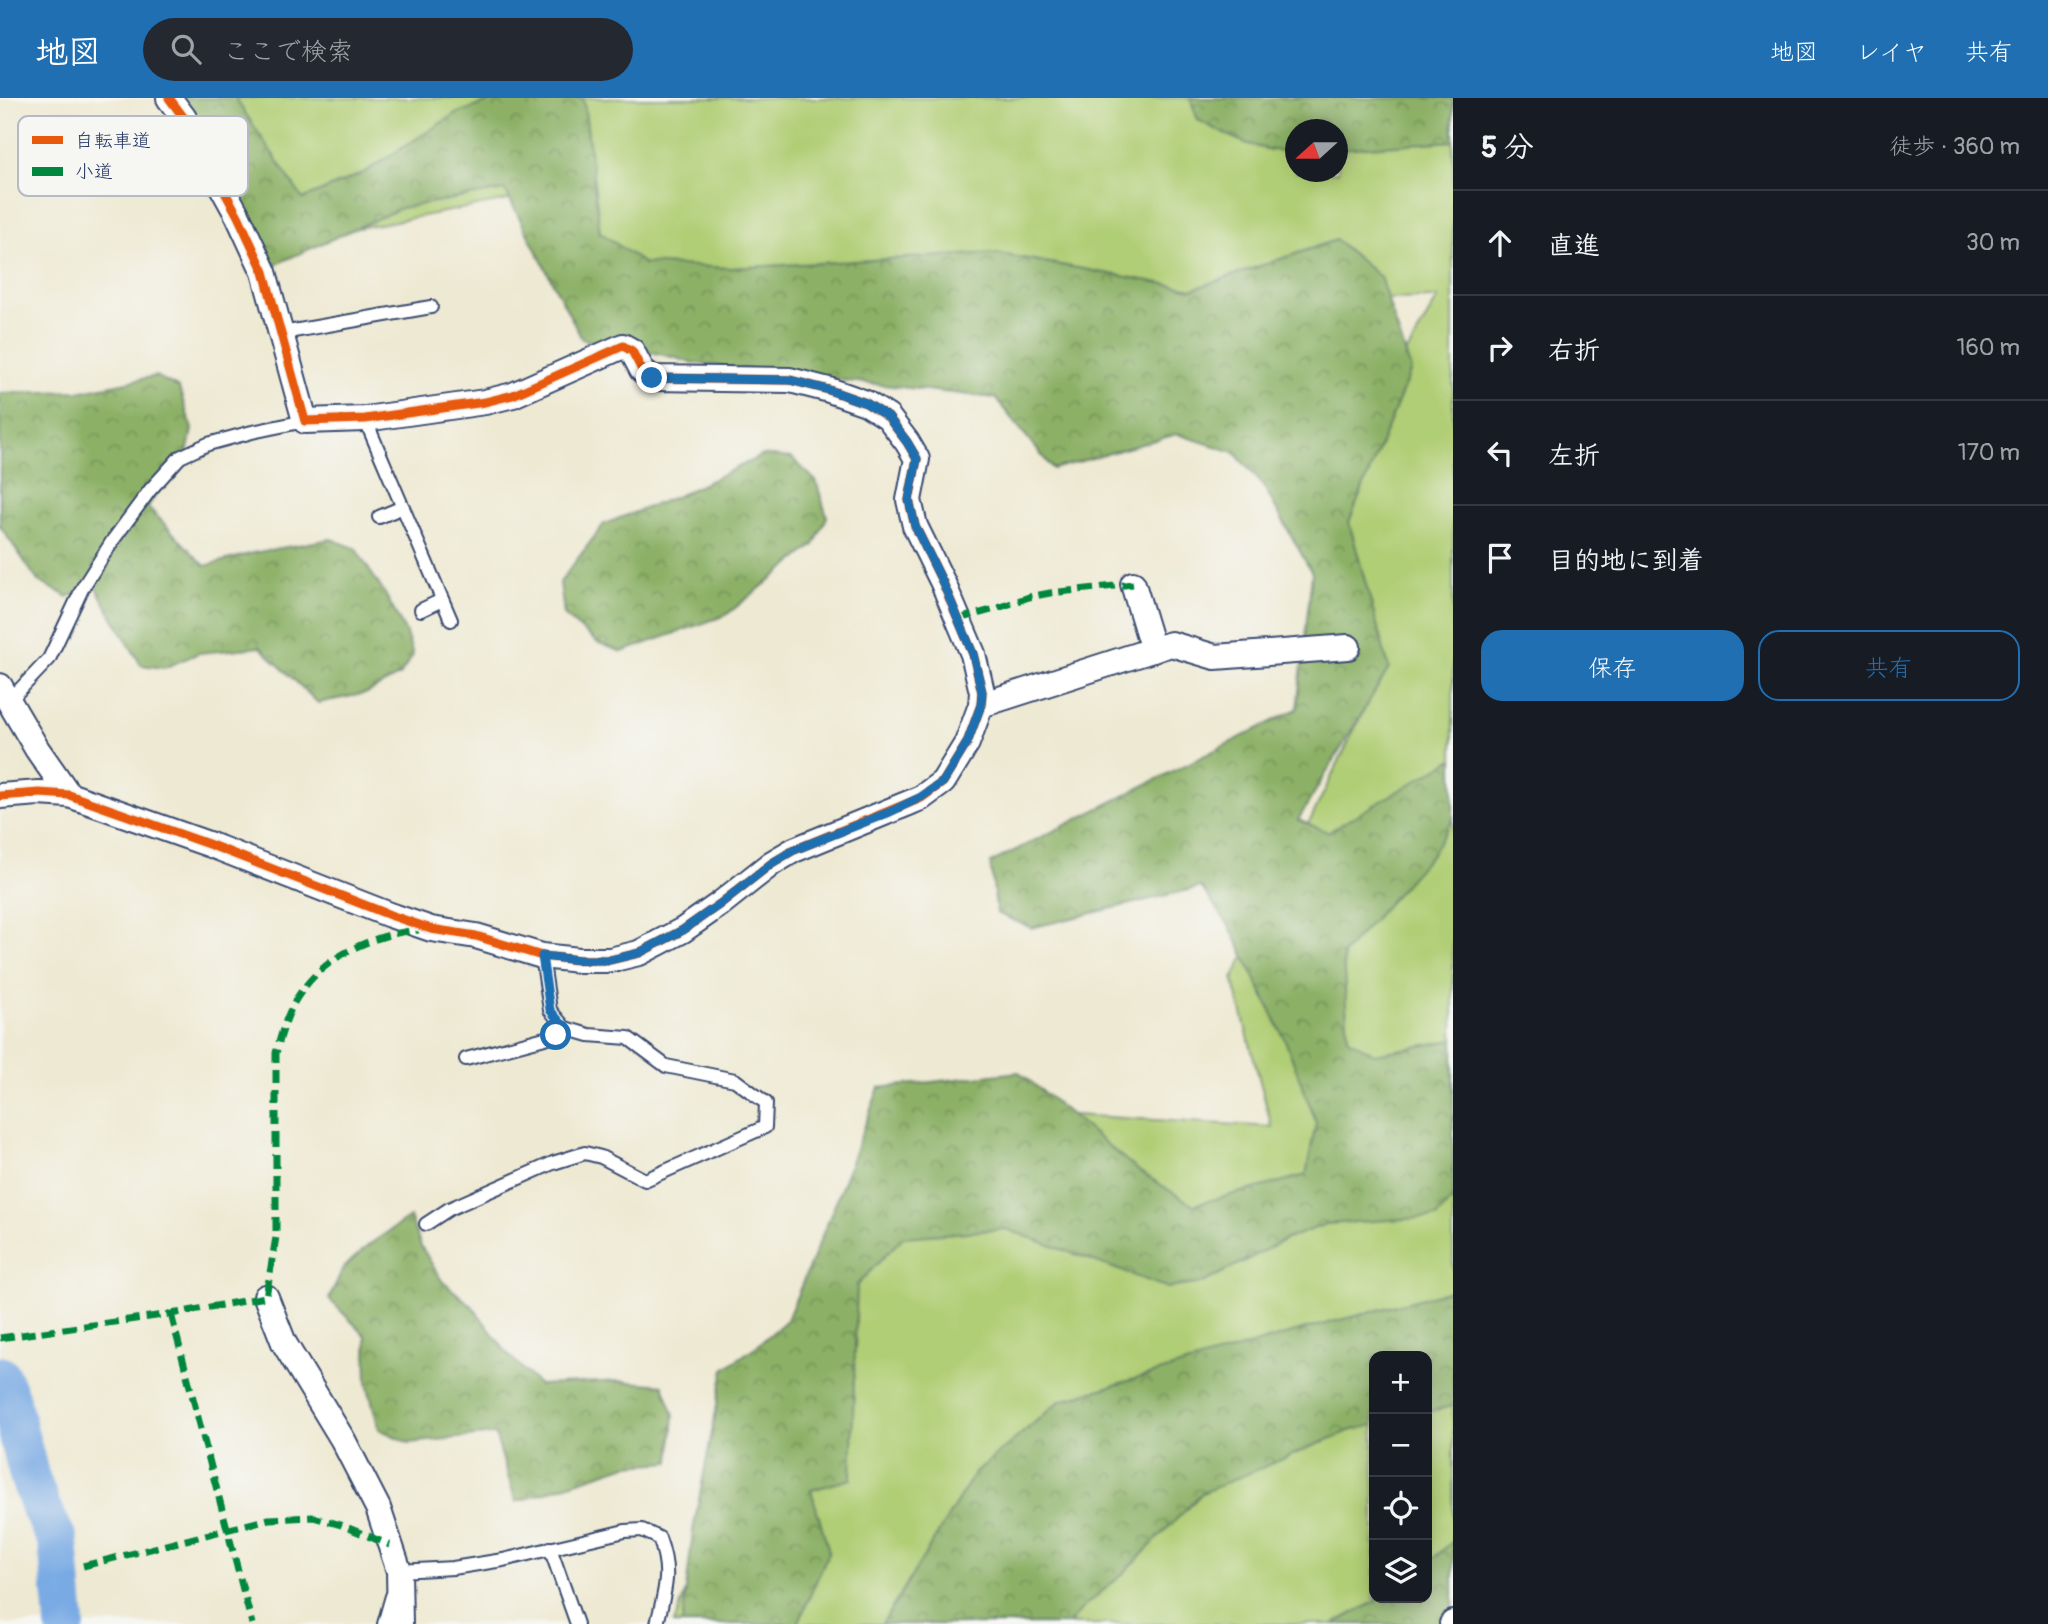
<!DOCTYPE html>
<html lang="ja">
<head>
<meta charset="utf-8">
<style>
  :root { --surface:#171b24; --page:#242831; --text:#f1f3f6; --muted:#9ea1a6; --line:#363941; --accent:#1f6fb2 }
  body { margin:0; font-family:Pangolin,"Klee One",sans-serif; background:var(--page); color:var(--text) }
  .controls { position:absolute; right:21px; bottom:21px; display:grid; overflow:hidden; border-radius:14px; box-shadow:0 4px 18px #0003 }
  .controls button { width:63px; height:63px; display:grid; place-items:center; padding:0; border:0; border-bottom:2px solid var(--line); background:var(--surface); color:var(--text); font:35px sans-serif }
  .compass { position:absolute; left:1285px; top:21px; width:63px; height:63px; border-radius:50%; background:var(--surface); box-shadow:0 4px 18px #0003; rotate:249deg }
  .stop { position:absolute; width:21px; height:21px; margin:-16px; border:5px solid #1f6fb2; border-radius:50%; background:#fff }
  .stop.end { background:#1f6fb2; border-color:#fff; box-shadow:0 2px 7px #0008 }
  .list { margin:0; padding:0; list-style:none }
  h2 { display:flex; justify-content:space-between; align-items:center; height:91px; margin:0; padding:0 28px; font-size:30px }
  h2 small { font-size:23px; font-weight:400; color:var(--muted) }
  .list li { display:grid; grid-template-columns:46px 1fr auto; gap:21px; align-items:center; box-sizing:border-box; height:105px; padding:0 28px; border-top:2px solid var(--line) }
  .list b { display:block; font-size:26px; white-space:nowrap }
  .list em { font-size:23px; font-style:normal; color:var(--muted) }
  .actions { display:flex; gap:14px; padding:21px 28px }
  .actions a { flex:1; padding:16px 0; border:2px solid var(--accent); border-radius:21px; text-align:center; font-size:24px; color:var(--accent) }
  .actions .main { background:var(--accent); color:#fff }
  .icon { flex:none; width:38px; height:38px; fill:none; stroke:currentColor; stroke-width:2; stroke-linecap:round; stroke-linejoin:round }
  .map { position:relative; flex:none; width:1453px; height:1526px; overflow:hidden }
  header { display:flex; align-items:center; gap:42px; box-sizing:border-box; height:98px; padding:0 35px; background:var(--accent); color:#fff }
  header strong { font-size:33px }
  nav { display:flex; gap:38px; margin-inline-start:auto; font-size:24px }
  .search { width:490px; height:63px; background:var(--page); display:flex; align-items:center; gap:18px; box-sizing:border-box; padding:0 24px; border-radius:38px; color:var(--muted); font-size:26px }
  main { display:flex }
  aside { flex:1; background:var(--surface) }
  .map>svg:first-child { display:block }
  .grass { fill:#b0ce75; stroke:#667e6a; stroke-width:2; fill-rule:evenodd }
  .forest { fill:url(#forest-crowns); stroke:#547062; stroke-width:2 }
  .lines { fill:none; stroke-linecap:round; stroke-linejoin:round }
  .river { stroke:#79aae4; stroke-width:40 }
  .service-casing { stroke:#3b4b6f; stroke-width:16 }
  .minor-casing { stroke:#3b4b6f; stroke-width:28 }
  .service { stroke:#fff; stroke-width:12 }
  .minor { stroke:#fff; stroke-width:24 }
  .quiet { stroke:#00873e; stroke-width:7; stroke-dasharray:14 7; stroke-linecap:butt }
  .cycleway-casing { stroke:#f6f6f2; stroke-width:13 }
  .cycleway { stroke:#e8590c; stroke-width:9 }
  .route { stroke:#1f6fb2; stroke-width:9 }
  .key { fill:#f6f6f2; stroke:#b4bac6; stroke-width:2 }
  .key-label { font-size:19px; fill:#1b2f5e }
</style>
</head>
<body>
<header>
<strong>地図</strong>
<div class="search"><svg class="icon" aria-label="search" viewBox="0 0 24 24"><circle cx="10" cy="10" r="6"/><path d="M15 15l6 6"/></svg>ここで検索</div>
<nav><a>地図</a><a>レイヤ</a><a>共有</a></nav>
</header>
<main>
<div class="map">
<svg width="1453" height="1526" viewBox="0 0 1453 1526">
  <defs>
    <pattern id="forest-crowns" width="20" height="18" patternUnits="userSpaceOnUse" patternTransform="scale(1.75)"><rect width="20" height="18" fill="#8cb166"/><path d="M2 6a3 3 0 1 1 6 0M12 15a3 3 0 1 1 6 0" fill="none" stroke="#729057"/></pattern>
  </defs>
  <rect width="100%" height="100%" fill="#f6f6f2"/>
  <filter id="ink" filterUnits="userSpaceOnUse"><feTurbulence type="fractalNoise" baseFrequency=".0143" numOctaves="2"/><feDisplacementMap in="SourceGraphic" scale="14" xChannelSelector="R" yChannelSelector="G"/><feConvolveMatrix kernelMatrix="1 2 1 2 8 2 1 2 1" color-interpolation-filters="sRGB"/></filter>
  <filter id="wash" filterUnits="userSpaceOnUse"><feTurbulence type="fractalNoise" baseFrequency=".00686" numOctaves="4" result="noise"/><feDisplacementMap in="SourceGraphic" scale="28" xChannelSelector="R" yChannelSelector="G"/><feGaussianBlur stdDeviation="1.57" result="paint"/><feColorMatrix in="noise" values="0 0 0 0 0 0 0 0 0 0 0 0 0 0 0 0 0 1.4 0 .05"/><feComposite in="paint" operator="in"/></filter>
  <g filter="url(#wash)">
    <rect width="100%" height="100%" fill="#eee9d2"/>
    <!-- grass -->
    <path class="grass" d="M210,0h1243v1489l-49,37h-730l34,-96 196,-363 103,-54 265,16 -39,-148 129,-265 -37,-219 113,-197 -312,6 -504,15 -103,-121 -230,43zM1296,32h42v42h-42zM1374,1258h53v242h-53z"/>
    <!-- forest -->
    <g class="forest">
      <path d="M180,0h55l68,101 60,-26 92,-59 44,-16h82l3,4 16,130 43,31 87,5 265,-15 198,36 143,-49 44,37 31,93 -62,152 40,146 -91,152 30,12 125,-73v60l-21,35 -89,100 5,85 27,15 78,-14v158l-16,19 -111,7 -42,16 -81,43 -35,5 -162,-59 -103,8 -46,48 -6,194 -40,11 18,61 -31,73h-116l11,-93 31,-162 34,-24 29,-25 47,-113 45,-119 140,-16 120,99 54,34 113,-30 10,-53 -31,-82 -55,-113 -29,-40 -170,41 -34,-15 -7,-50 307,-154 15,-136 -49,-88 -29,-33 -57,-18 -124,35 -58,-71 -301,-35 -34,-9 -78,-15 -77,-149 -104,18 -127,57z"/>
      <path d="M1190,0h263v43l-115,8v-19h-42l-1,21c-37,2 -65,-14 -97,-31z"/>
      <path d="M156,278l23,12 13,41 -6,30 -23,24 -15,24 57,59 48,-13 78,-14 24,9 30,46 20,37 8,24 -13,20 -33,18 -49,10 -58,-56 -61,6 -35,15 -23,-3 -46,-79 -27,11 -30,-16 -38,-55v-133l83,-2z"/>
      <path d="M763,357l29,3 24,23 11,36 -13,28 -88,70 -104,37 -24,-9 -34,-28 -4,-33 44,-58 76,-29z"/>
      <path d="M410,1119l11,29 21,35 31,26 34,46 32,32 80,-4 44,4 11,30 -4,47 -43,3 -111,37 -21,-68 -86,9 -30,-14 -12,-46 -1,-47 -37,-37 14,-31 27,-24z"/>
      <path d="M1453,1192v116l-26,6v-56h-53v69l-25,6 -147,62 -78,80 -38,32 -17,19h-187l93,-151 85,-72 242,-71z"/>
      <path d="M1453,1443v83h-120l49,-26h45v-34z"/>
    </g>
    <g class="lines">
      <!-- river -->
      <path class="river" d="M0,1278l10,24 19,75 12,33 17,33 7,83"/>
    </g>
  </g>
  <g filter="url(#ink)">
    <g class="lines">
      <defs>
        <g id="service">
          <path d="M282,235l149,-26"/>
          <path d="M365,321l86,201"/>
          <path d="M379,419l24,-10"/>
          <path d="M421,512l21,-10"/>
          <path d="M9,603l40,-42 34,-72 30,-47 37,-50 30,-33 28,-13 44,-12 53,-11"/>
          <path d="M466,961l90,-24 9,-7"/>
          <path d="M426,1126l23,-15 104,-46 32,-10 16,4 44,23 120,-53 1,-24 -31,-23 -69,-14 -38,-28 -39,-3 -24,-7 -15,-18 -8,-54"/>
          <path d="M550,1450l27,76"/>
          <path d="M398,1474l1,-1 54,-3 50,-8 122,-29 17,-1 17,8c13,35 6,51 -2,86"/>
          <path d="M384,1526l8,-28"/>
        </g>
        <g id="minor">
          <path d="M1133,486l20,66"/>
          <path d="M0,588l37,63 32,46"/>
          <path d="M981,607l190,-61 44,13 133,-10"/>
          <path d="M0,698l39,-3 30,2 142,50 179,70 41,14 45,7 66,20 37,4h31l29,-7 44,-23 37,-26 52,-41 22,-13 127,-52 22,-16 24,-39 14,-38 1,-13 -9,-38 -30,-71 -28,-57 -6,-26 8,-41 -10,-17 -19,-25 -22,-14 -37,-13 -39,-10 -138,-2 -10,-8 -10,-19 -9,-5 -110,49 -28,7 -120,17 -60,2 -41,-149 -26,-56 -54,-98 -15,-20"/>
          <path d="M266,1199l18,46 59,97 35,68 21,63 1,53"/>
          <path d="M1452,1526l1,-1"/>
        </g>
      </defs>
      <!-- service casing -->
      <use href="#service" class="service-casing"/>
      <!-- minor casing -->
      <use href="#minor" class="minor-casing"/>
      <!-- service -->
      <use href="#service" class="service"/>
      <!-- minor -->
      <use href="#minor" class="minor"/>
      <!-- quiet -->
      <g class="quiet">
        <path d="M958,521l37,-10 34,-12 21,-4 83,-9"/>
        <path d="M171,1216l81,310"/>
        <path d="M0,1240l171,-24 95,-17 10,-60v-184c6,-22 13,-47 28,-65 25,-34 74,-55 115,-58"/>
        <path d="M83,1468l186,-47 44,-2 28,8 49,20"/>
      </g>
      <defs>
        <path id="cycleway" d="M0,698l39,-3 30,2 142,50 179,70 41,14 45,7 66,20 37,4h31l29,-7 44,-23 37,-26 52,-41 22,-13 127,-52 22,-16 24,-39 14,-38 1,-13 -9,-38 -30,-71 -28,-57 -6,-26 8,-41 -10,-17 -19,-25 -22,-14 -37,-13 -39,-10 -138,-2 -10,-8 -10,-19 -9,-5 -110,49 -28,7 -120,17 -60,2 -41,-149 -26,-56 -54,-98 -15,-20"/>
      </defs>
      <!-- cycleway casing -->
      <use href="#cycleway" class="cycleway-casing"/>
      <!-- cycleway -->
      <use href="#cycleway" class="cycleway"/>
    </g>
  </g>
  <g class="lines" filter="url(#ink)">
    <!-- route -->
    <path class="route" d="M556,937l9,-7 -15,-18 -8,-54 37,4h31l29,-7 44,-23 37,-26 52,-41 22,-13 96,-38 31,-15 22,-15 24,-39 14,-38 1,-13 -9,-38 -30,-71 -28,-57 -6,-26 8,-41 -10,-17 -19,-25 -22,-14 -37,-13 -39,-10 -138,-2"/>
  </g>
  <!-- legend -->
  <rect x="18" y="18" width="230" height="80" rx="10" class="key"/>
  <rect x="32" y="38" width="31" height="8" fill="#e8590c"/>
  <rect x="32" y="69" width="31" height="9" fill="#00873e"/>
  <g class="key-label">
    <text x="75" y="49">自転車道</text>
    <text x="75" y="80">小道</text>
  </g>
</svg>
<div class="controls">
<button>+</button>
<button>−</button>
<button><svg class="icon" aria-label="locate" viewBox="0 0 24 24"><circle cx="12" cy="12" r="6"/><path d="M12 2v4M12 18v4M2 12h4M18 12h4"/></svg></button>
<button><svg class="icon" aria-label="layers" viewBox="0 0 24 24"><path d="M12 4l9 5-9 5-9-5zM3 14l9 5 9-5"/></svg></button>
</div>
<svg class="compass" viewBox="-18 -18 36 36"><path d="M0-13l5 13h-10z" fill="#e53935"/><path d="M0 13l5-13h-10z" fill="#9ea1a6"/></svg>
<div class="stop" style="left:556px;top:937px"></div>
<div class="stop end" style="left:652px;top:280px"></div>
</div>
<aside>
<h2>5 分<small>徒歩 · 360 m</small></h2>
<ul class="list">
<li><svg class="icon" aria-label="ahead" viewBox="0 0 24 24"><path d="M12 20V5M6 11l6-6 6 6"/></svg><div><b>直進</b></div><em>30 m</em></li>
<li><svg class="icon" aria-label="right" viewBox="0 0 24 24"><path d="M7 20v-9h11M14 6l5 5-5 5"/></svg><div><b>右折</b></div><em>160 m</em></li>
<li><svg class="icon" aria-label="left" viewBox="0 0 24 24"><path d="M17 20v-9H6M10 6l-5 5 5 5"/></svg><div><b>左折</b></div><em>170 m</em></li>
<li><svg class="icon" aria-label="arrive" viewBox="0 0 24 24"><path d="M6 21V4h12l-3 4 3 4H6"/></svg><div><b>目的地に到着</b></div></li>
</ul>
<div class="actions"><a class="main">保存</a><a>共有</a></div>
</aside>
</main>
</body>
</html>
